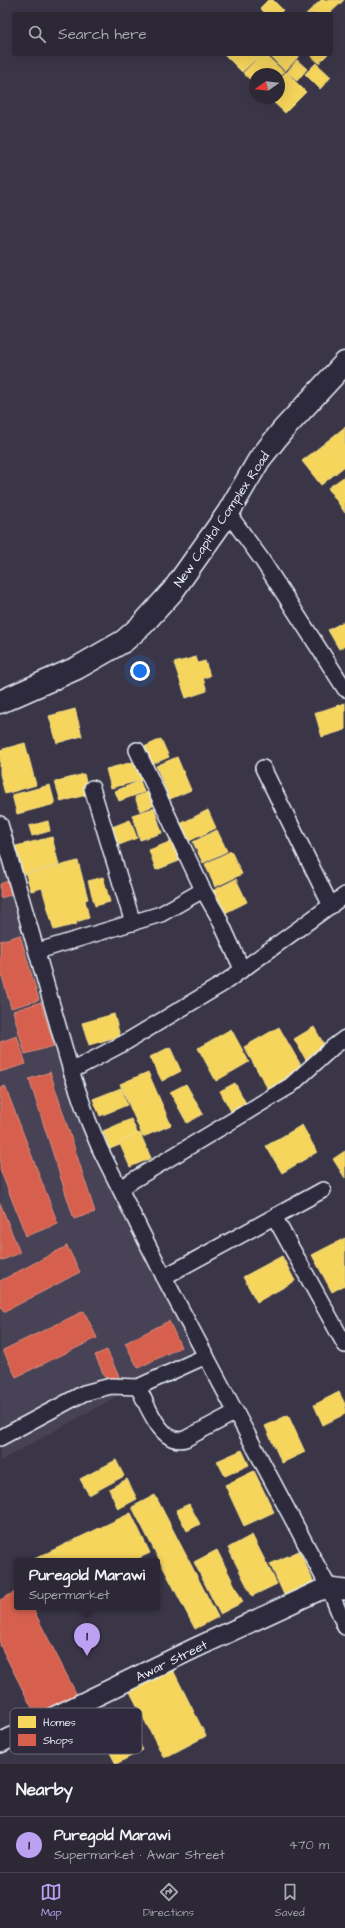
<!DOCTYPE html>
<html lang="en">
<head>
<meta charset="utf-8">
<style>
  :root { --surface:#2c2836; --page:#34303e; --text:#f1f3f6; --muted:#a6a6ad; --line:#484451; --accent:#bca0f2 }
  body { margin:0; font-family:"Architects Daughter",sans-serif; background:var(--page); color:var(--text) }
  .compass { position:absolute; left:249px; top:68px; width:36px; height:36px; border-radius:50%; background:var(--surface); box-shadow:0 4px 16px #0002; rotate:256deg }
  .you { position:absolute; left:140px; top:671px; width:14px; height:14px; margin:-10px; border:3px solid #fff; border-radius:50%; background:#1a73e8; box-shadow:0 0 0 6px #1a73e833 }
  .badge { display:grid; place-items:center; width:26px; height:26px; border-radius:50%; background:var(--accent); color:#111; font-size:13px; font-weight:700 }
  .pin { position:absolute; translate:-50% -33px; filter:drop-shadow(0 1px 2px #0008) }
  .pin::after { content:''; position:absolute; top:21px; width:14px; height:12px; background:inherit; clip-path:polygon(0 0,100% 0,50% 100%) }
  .popup { position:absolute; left:14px; top:1558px; width:146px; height:52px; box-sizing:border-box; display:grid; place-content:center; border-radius:4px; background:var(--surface); filter:drop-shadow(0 1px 3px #0005); font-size:13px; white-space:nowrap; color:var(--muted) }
  .popup b { font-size:15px; color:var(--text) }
  .popup::after { content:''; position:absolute; left:50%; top:100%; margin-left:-8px; border:8px solid transparent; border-top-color:var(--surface) }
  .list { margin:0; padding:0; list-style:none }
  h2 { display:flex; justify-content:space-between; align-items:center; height:52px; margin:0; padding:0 16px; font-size:17px }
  h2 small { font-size:13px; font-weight:400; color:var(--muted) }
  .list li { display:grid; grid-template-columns:26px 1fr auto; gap:12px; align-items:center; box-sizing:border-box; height:56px; padding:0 16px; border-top:1px solid var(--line) }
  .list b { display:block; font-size:15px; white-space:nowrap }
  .list p { margin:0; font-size:13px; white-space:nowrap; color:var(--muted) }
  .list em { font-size:13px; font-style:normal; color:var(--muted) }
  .icon { flex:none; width:22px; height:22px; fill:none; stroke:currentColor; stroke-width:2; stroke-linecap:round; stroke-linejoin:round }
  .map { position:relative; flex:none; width:345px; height:1764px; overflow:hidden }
  .search { position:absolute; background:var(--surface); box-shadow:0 4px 16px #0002; left:12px; right:12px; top:12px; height:44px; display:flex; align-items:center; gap:10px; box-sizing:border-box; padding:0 14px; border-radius:4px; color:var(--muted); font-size:15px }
  .sheet { height:108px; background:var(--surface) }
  nav { display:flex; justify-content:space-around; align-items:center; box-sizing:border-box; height:56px; border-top:1px solid var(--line); background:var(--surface); font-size:11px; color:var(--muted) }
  nav a { display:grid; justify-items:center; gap:2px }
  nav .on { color:var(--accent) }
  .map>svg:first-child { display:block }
  .built { fill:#464354 }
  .homes { fill:#f6d55c; stroke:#f2dd8b }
  .shops { fill:#d6604d; stroke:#db8c80 }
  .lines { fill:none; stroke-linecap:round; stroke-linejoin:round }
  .minor-casing { stroke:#e8f1f8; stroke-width:18 }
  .tertiary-casing { stroke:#e8f1f8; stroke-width:22 }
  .secondary-casing { stroke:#e8f1f8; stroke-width:25 }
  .minor { stroke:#2f2a3d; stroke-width:15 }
  .tertiary { stroke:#2f2a3d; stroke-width:19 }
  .secondary { stroke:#2f2a3d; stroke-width:22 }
  .labels { text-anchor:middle; stroke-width:4; stroke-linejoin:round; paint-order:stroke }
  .street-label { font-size:13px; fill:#e8f1f8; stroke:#2f2a3d }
  .key { fill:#2f2a3d; stroke:#666675; stroke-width:1 }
  .key-label { font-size:11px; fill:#e8f1f8 }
</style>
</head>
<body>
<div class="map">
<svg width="345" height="1764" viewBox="0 0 345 1764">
  <rect width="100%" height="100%" fill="#3a3648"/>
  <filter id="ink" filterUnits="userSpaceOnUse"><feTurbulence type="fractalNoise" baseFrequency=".025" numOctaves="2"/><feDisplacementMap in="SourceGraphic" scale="8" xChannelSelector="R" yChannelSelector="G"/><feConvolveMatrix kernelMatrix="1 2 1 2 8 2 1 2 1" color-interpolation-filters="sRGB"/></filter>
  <g filter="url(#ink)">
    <!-- built -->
    <path class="built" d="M0,843l69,248 126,262 -195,108z"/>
    <!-- homes -->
    <g class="homes">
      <path d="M268,0h5l10,10 -4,4h-13l-6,-6z"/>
      <path d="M321,0h23l-15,14h-23z"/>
      <path d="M224,54h36l-18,18z"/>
      <path d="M261,54h4l19,18 -5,5v-3h-24v10l-12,-11z"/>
      <path d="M268,54h33l-16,17z"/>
      <path d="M309,54h19l-9,9z"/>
      <path d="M297,60l10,9 -10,12 -10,-9z"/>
      <path d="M316,63l15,14 -11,12 -15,-15z"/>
      <path d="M286,72l20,20 -21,21 -16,-15h10v-19z"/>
      <path d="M345,427v39l-24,19 -19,-24z"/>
      <path d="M345,476v37l-17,-25z"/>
      <path d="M345,621v25l-6,3 -11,-19z"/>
      <path d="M196,657l2,6 7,-2 5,15 -7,2 4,13 -21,7 -12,-35z"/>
      <path d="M345,703v27l-23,7 -7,-24z"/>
      <path d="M75,709l7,27 -25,7 -8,-27z"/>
      <path d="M161,739l8,18 -21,9 -8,-17z"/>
      <path d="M25,743l11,42 -31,9 -5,-20v-24z"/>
      <path d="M177,757l14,33 -21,9 -14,-33z"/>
      <path d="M137,761l5,19 -31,8 -5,-19z"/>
      <path d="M84,774l5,20 -28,8 -6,-20z"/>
      <path d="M140,781l4,11 -25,9 -4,-10z"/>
      <path d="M50,785l5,19 -38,10 -5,-19z"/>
      <path d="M148,792l5,14 -13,5 -5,-14z"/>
      <path d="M154,808l8,25 -22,7 -8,-25z"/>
      <path d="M208,810l8,18 -33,16 -9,-17z"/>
      <path d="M130,820l7,18 -18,7 -7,-18z"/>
      <path d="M48,821l2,10 -18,5 -3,-10z"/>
      <path d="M217,830l10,21 -24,12 -10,-21z"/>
      <path d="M52,837l7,28 -36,9 -7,-28z"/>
      <path d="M172,841l7,20 -23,9 -7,-20z"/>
      <path d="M231,851l11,23 -27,13 -10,-23z"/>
      <path d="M78,861l10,38 -3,1 4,18 -13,4 1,2 -23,6 -12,-42 -11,3 -5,-17z"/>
      <path d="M103,877l7,25 -15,4 -7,-25z"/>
      <path d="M236,879l11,23 -28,14 -11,-23z"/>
      <path d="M114,1014l6,22 -31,9 -7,-22z"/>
      <path d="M279,1027l24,42 -35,20 -24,-42z"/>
      <path d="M314,1027l12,21 -20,12 -12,-21z"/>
      <path d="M231,1029l18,33 -33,19 -18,-33z"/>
      <path d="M170,1047l11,24 -19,10 -12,-24z"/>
      <path d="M148,1072l23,53 -28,12 -23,-53z"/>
      <path d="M235,1083l13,24 -15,8 -13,-24z"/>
      <path d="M186,1084l17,30 -16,9 -17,-31z"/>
      <path d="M121,1088l6,17 -27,11 -7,-17z"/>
      <path d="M131,1119l8,18 -29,12 -7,-18z"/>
      <path d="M302,1125l15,27 -35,21 -16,-27z"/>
      <path d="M140,1133l11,25 -21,9 -11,-25z"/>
      <path d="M345,1151v27l-12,-19z"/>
      <path d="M345,1238v47l-13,7 -20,-37z"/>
      <path d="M282,1256l13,25 -38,21 -14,-25z"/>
      <path d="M339,1392l6,12v10l-22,11 -9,-20z"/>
      <path d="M288,1415l17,37 -23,11 -17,-37z"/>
      <path d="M242,1450l7,15 -24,11 -8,-15z"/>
      <path d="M116,1460l8,16 -35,19 -9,-16z"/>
      <path d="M254,1471l20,41 -30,14 -19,-41z"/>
      <path d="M127,1479l10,20 -19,10 -9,-20z"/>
      <path d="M155,1495l63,122 -23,12 -63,-122z"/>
      <path d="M189,1504l11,20 -13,7 -11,-21z"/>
      <path d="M131,1513l19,40 -17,8h-103z"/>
      <path d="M252,1535l25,49 -25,12 -24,-48z"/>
      <path d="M217,1550l26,52 -23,12 -26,-52z"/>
      <path d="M299,1551l16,34 -29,14 -16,-35z"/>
      <path d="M171,1666l35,70 -42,22 -36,-70z"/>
      <path d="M126,1718l17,32 -27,14 -17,-32z"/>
    </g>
    <!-- shops -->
    <g class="shops">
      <path d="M8,881l3,14 -11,3v-14z"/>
      <path d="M20,935l19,65 -28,8 -11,-39v-28z"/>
      <path d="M41,1002l13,44 -29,8 -12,-43z"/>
      <path d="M17,1036l9,28 -26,8v-30z"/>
      <path d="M50,1072l45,140 -21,7 -45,-140z"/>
      <path d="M5,1086l53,138 -32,12 -26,-67v-81z"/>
      <path d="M0,1203l20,50 -20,8z"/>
      <path d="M67,1246l13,26 -76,40 -4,-7v-24z"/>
      <path d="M84,1311l13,27 -81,39 -13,-27z"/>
      <path d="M169,1321l12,26 -43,21 -13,-25z"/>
      <path d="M107,1350l13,29 -12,5 -13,-29z"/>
      <path d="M17,1591v16h15l46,90 -41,21 -37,-73v-45z"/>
    </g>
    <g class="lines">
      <defs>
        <g id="minor">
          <path d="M228,513l34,47 83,129"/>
          <path d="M263,768l68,138"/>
          <path d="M92,788l41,135"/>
          <path d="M0,824l71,247 17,49 12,29 64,128 165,311 16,39"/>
          <path d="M203,890l15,26 24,53"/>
          <path d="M38,951l123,-37 42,-24 -66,-140"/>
          <path d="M71,1071l55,-29 98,-59 121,-88"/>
          <path d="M120,1188l170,-102 43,-39 12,-9"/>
          <path d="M275,1218l70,127"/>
          <path d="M164,1277l159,-87"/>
          <path d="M138,1387c9,17 23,59 47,52l51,-27"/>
          <path d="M0,1438l84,-45 27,-7 27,1 68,-31"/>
        </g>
        <path id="tertiary" d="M0,1743l193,-94 125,-58 11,-3 16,2"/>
        <path id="secondary" d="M0,702l77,-34 47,-27 18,-16 30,-33 56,-79 31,-53 23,-29 63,-68"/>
      </defs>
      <!-- minor casing -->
      <use href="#minor" class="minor-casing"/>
      <!-- tertiary casing -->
      <use href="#tertiary" class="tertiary-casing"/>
      <!-- secondary casing -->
      <use href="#secondary" class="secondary-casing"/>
      <!-- minor -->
      <use href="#minor" class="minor"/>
      <!-- tertiary -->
      <use href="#tertiary" class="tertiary"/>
      <!-- secondary -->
      <use href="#secondary" class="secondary"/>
    </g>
  </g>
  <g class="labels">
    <!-- street labels -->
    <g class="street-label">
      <text transform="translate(221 519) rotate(-56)" y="5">New Capitol Complex Road</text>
      <text transform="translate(171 1660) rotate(-26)" y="5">Awar Street</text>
    </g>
  </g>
  <!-- legend -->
  <rect x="10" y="1708" width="132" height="46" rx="6" class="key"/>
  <rect x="18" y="1716" width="18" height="12" fill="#f6d55c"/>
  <rect x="18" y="1734" width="18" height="12" fill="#d6604d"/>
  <g class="key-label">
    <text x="43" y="1726">Homes</text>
    <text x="43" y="1744">Shops</text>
  </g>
</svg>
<svg class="compass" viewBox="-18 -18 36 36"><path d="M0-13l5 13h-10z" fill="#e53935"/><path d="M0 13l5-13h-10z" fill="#a6a6ad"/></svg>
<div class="you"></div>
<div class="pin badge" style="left:87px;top:1656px">1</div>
<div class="popup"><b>Puregold Marawi</b>Supermarket</div>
<div class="search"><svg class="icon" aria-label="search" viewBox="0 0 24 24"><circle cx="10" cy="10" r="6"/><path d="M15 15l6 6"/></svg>Search here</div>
</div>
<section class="sheet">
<h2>Nearby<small></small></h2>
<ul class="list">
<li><span class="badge">1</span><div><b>Puregold Marawi</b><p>Supermarket · Awar Street</p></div><em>470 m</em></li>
</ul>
</section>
<nav>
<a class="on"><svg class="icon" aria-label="map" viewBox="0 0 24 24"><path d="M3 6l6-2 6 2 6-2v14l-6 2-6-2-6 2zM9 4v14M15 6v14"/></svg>Map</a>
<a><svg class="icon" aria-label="directions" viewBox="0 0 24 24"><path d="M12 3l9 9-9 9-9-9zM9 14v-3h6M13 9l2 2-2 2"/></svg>Directions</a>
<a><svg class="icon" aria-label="saved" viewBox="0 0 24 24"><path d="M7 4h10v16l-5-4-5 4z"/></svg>Saved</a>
</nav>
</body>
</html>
